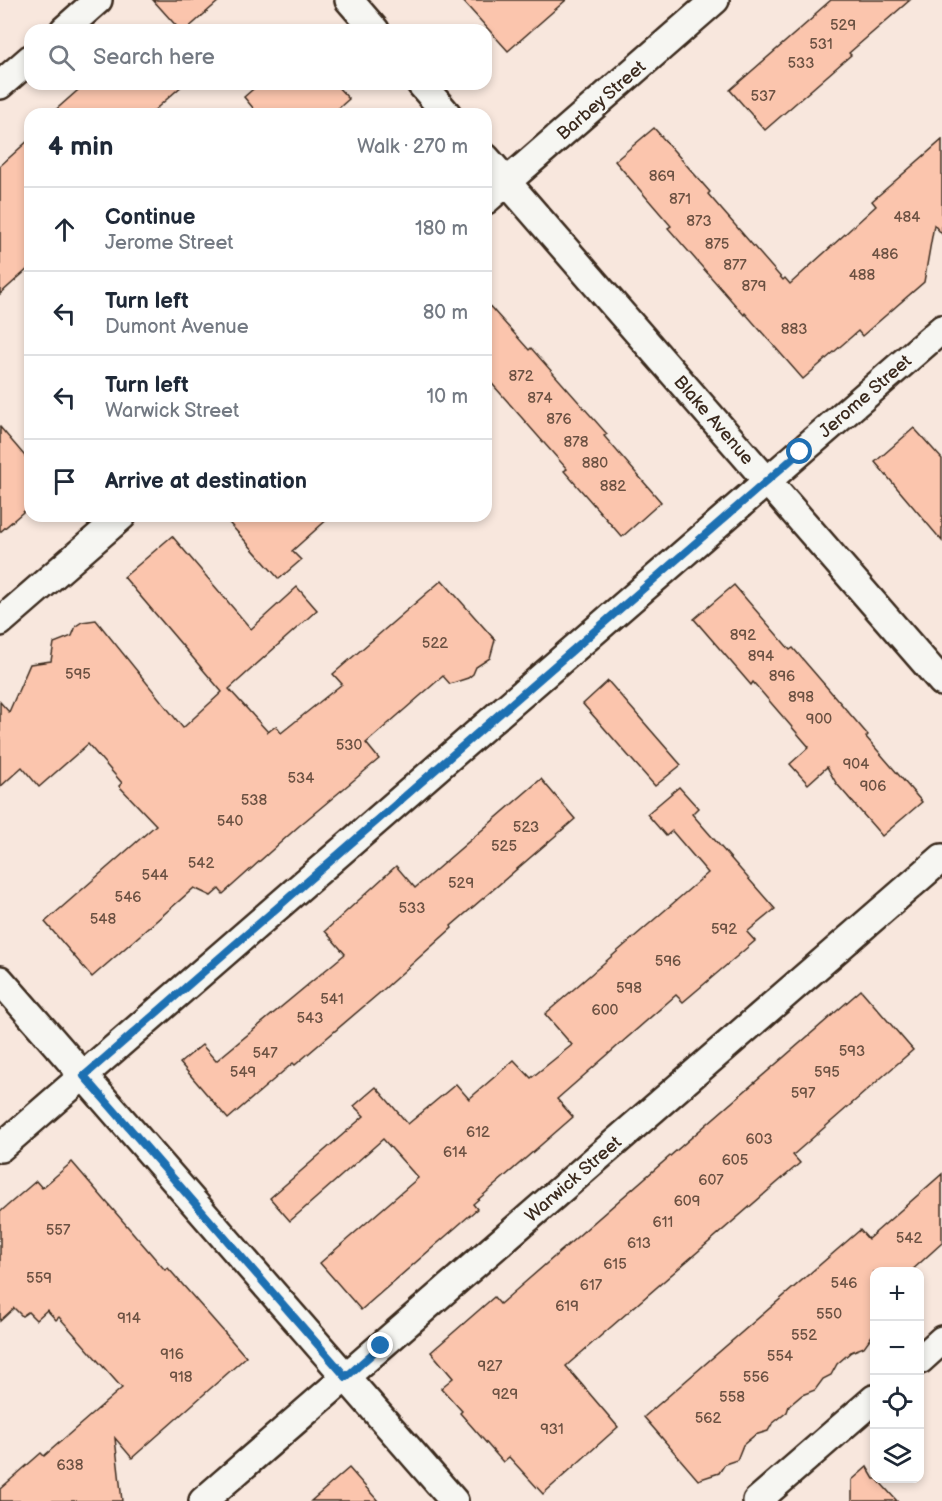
<!DOCTYPE html>
<html lang="en">
<head>
<meta charset="utf-8">
<style>
  :root { --surface:#fff; --page:#f2f2f3; --text:#1f2937; --muted:#747a83; --line:#e0e1e3 }
  body { margin:0; font-family:"Balsamiq Sans",sans-serif; background:var(--page); color:var(--text) }
  .controls { position:absolute; right:18px; bottom:18px; display:grid; overflow:hidden; border-radius:12px; box-shadow:0 3px 9px #0003 }
  .controls button { width:54px; height:54px; display:grid; place-items:center; padding:0; border:0; border-bottom:2px solid var(--line); background:var(--surface); color:var(--text); font:30px sans-serif }
  .stop { position:absolute; width:18px; height:18px; margin:-14px; border:4px solid #1f6fb2; border-radius:50%; background:#fff }
  .stop.end { background:#1f6fb2; border-color:#fff; box-shadow:0 2px 6px #0008 }
  .list { margin:0; padding:0; list-style:none }
  h2 { display:flex; justify-content:space-between; align-items:center; height:78px; margin:0; padding:0 24px; font-size:26px }
  h2 small { font-size:20px; font-weight:400; color:var(--muted) }
  .list li { display:grid; grid-template-columns:39px 1fr auto; gap:18px; align-items:center; box-sizing:border-box; height:84px; padding:0 24px; border-top:2px solid var(--line) }
  .list b { display:block; font-size:22px; white-space:nowrap }
  .list p { margin:0; font-size:20px; white-space:nowrap; color:var(--muted) }
  .list em { font-size:20px; font-style:normal; color:var(--muted) }
  .icon { flex:none; width:33px; height:33px; fill:none; stroke:currentColor; stroke-width:2; stroke-linecap:round; stroke-linejoin:round }
  .map { position:relative; flex:none; width:942px; height:1501px; overflow:hidden }
  .search { position:absolute; background:var(--surface); box-shadow:0 3px 9px #0003; left:24px; top:24px; width:468px; height:66px; display:flex; align-items:center; gap:15px; box-sizing:border-box; padding:0 21px; border-radius:18px; color:var(--muted); font-size:22px }
  .panel { position:absolute; background:var(--surface); box-shadow:0 3px 9px #0003; left:24px; top:108px; width:468px; height:414px; border-radius:18px }
  .map>svg:first-child { display:block }
  .building { fill:#fbc5ad; stroke:#3b2a1e; stroke-width:1.5 }
  .lines { fill:none; stroke-linecap:round; stroke-linejoin:round }
  .street-casing { stroke:#3b2a1e; stroke-width:32 }
  .street { stroke:#f6f6f2; stroke-width:27 }
  .route { stroke:#1f6fb2; stroke-width:8 }
  .labels { text-anchor:middle; stroke-width:4.5; stroke-linejoin:round; paint-order:stroke }
  .number-label { font-size:15px; fill:#6b5142 }
  .street-label { font-size:18px; fill:#3b2a1e; stroke:#f6f6f2 }
</style>
</head>
<body>
<div class="map">
<svg width="942" height="1501" viewBox="0 0 942 1501">
  <rect width="100%" height="100%" fill="#f8e7dd"/>
  <filter id="ink" filterUnits="userSpaceOnUse"><feTurbulence type="fractalNoise" baseFrequency=".0167" numOctaves="2"/><feDisplacementMap in="SourceGraphic" scale="12" xChannelSelector="R" yChannelSelector="G"/><feConvolveMatrix kernelMatrix="1 2 1 2 8 2 1 2 1" color-interpolation-filters="sRGB"/></filter>
  <g filter="url(#ink)">
    <!-- building -->
    <g class="building">
      <path d="M153,0h67l-34,30h-6z"/>
      <path d="M462,0h104l-58,51z"/>
      <path d="M831,0h79l-61,53 2,2 -86,75 -35,-40 86,-75 -1,-1z"/>
      <path d="M85,84h99l-34,30h-99z"/>
      <path d="M259,84h76l14,15 -17,15h-74l-14,-17z"/>
      <path d="M654,128l56,64 -2,2 75,86 2,-2 5,6 86,-78 -4,-5 70,-61v94l-8,-9 -10,57 -62,54 -4,-5 -55,48 -58,-66 -1,2 -76,-87 3,-2 -56,-65z"/>
      <path d="M30,139v128l-30,27v-128z"/>
      <path d="M486,302l43,48 2,-2 76,86 -3,2 57,66 -39,35 -58,-66 3,-2 -81,-92z"/>
      <path d="M0,427l30,35v44l-30,26z"/>
      <path d="M914,428l28,31v82l-67,-79z"/>
      <path d="M223,516h108l-39,35 9,9 -22,19z"/>
      <path d="M172,536l79,93 46,-42 20,23 -88,79 39,43 8,-6 5,7 61,-49 -9,-10 109,-94 53,60 -5,18 -14,9 -3,7 -5,4 -18,6 -7,-8 -77,67 13,16 -80,67 -76,68 -4,-5 -8,7 -17,-8 -102,89 -47,-55 111,-97 -37,-39 3,-3 -34,-39 -49,43 -17,-20 -22,20v-85l9,10 21,-48 21,-3 3,-18 18,-7 4,-10 6,-4 14,-2 87,108 39,-36 -98,-115z"/>
      <path d="M734,585l56,65 3,-2 75,87 -2,2 56,65 -40,34 -46,-53 -9,-16 -19,17 -18,-20 19,-17 -56,-65 -2,3 -57,-66z"/>
      <path d="M608,681l73,84 -26,21 -72,-82z"/>
      <path d="M541,779l34,40 -124,107 1,2 -69,62 -88,75 -2,-2 -65,56 -48,-56 22,-18 14,16 129,-107 -20,-23 71,-65 19,22z"/>
      <path d="M679,787l19,21 -6,6 83,95 -28,23 8,9 -72,61 -7,-7 -119,104 16,18 -100,87 4,5 -116,101 -41,-47 98,-85 -35,-39 -93,82 -20,-23 94,-82 -10,-10 22,-19 32,37 48,-40 13,15 45,-39 17,18 41,-33 -27,-31 163,-141 -36,-42 -6,5 -19,-22z"/>
      <path d="M861,990l52,60 -120,105 7,8 -234,203 52,61 -75,67 -34,-37 -6,5 -43,-49 2,-2 -21,-23 12,-10 -22,-26 63,-55 6,7z"/>
      <path d="M72,1162l93,108 3,-2 78,89 -114,101 -17,-20 7,63h-122v-12l41,-36 3,3 78,-68 -63,-71 -3,3 -9,-10 -11,10 -8,-8 -6,4 -8,-8 -14,13v-109l36,-31 6,7z"/>
      <path d="M942,1174v69l-32,29h-36v61l-10,14 -13,5 -14,12 -6,11 -8,4 -8,11 -13,5 -13,11 -2,6 -15,12 -4,7 -13,4 -12,10 -6,15 -12,4 -6,9 -21,7 -54,-63 216,-187 8,9z"/>
      <path d="M867,1467l7,12h3l20,22h-45v-21z"/>
      <path d="M349,1468l29,33h-67z"/>
    </g>
    <g class="lines">
      <defs>
        <g id="street">
          <path d="M349,0l26,30"/>
          <path d="M64,30l34,-30"/>
          <path d="M421,84l26,30"/>
          <path d="M0,85l30,-26"/>
          <path d="M486,158l456,524"/>
          <path d="M486,200l229,-200"/>
          <path d="M0,622l122,-106"/>
          <path d="M0,980l454,521"/>
          <path d="M0,1148l942,-819"/>
          <path d="M920,1360l22,-20"/>
          <path d="M203,1501l739,-643"/>
          <path d="M757,1501l117,-102"/>
        </g>
      </defs>
      <!-- street casing -->
      <use href="#street" class="street-casing"/>
      <!-- street -->
      <use href="#street" class="street"/>
    </g>
  </g>
  <g class="lines" filter="url(#ink)">
    <!-- route -->
    <path class="route" d="M381,1346l-35,31 -262,-301 716,-624"/>
  </g>
  <g class="labels">
    <!-- number labels -->
    <g class="number-label">
      <text x="843" y="30">529</text>
      <text x="821" y="49">531</text>
      <text x="801" y="68">533</text>
      <text x="763" y="101">537</text>
      <text x="662" y="181">869</text>
      <text x="680" y="204">871</text>
      <text x="907" y="222">484</text>
      <text x="699" y="226">873</text>
      <text x="717" y="249">875</text>
      <text x="885" y="259">486</text>
      <text x="735" y="270">877</text>
      <text x="862" y="280">488</text>
      <text x="754" y="291">879</text>
      <text x="794" y="334">883</text>
      <text x="521" y="381">872</text>
      <text x="540" y="403">874</text>
      <text x="559" y="424">876</text>
      <text x="576" y="447">878</text>
      <text x="595" y="468">880</text>
      <text x="613" y="491">882</text>
      <text x="743" y="640">892</text>
      <text x="435" y="648">522</text>
      <text x="761" y="661">894</text>
      <text x="78" y="679">595</text>
      <text x="782" y="681">896</text>
      <text x="801" y="702">898</text>
      <text x="819" y="724">900</text>
      <text x="349" y="750">530</text>
      <text x="856" y="769">904</text>
      <text x="301" y="783">534</text>
      <text x="873" y="791">906</text>
      <text x="254" y="805">538</text>
      <text x="230" y="826">540</text>
      <text x="526" y="832">523</text>
      <text x="504" y="851">525</text>
      <text x="201" y="868">542</text>
      <text x="155" y="880">544</text>
      <text x="461" y="888">529</text>
      <text x="128" y="902">546</text>
      <text x="412" y="913">533</text>
      <text x="103" y="924">548</text>
      <text x="724" y="934">592</text>
      <text x="668" y="966">596</text>
      <text x="629" y="993">598</text>
      <text x="332" y="1004">541</text>
      <text x="605" y="1015">600</text>
      <text x="310" y="1023">543</text>
      <text x="852" y="1056">593</text>
      <text x="265" y="1058">547</text>
      <text x="243" y="1077">549</text>
      <text x="827" y="1077">595</text>
      <text x="803" y="1098">597</text>
      <text x="478" y="1137">612</text>
      <text x="759" y="1144">603</text>
      <text x="455" y="1157">614</text>
      <text x="735" y="1165">605</text>
      <text x="711" y="1185">607</text>
      <text x="687" y="1206">609</text>
      <text x="663" y="1227">611</text>
      <text x="58" y="1235">557</text>
      <text x="909" y="1243">542</text>
      <text x="639" y="1248">613</text>
      <text x="615" y="1269">615</text>
      <text x="39" y="1283">559</text>
      <text x="844" y="1288">546</text>
      <text x="591" y="1290">617</text>
      <text x="567" y="1311">619</text>
      <text x="829" y="1319">550</text>
      <text x="129" y="1323">914</text>
      <text x="804" y="1340">552</text>
      <text x="172" y="1359">916</text>
      <text x="780" y="1361">554</text>
      <text x="490" y="1371">927</text>
      <text x="181" y="1382">918</text>
      <text x="756" y="1382">556</text>
      <text x="505" y="1399">929</text>
      <text x="732" y="1402">558</text>
      <text x="708" y="1423">562</text>
      <text x="552" y="1434">931</text>
      <text x="70" y="1470">638</text>
    </g>
    <!-- street labels -->
    <g class="street-label">
      <text transform="translate(601 100) rotate(-41)" y="6">Barbey Street</text>
      <text transform="translate(865 396) rotate(-41)" y="6">Jerome Street</text>
      <text transform="translate(714 420) rotate(49)" y="6">Blake Avenue</text>
      <text transform="translate(573 1179) rotate(-41)" y="6">Warwick Street</text>
    </g>
  </g>
</svg>
<div class="controls">
<button>+</button>
<button>−</button>
<button><svg class="icon" aria-label="locate" viewBox="0 0 24 24"><circle cx="12" cy="12" r="6"/><path d="M12 2v4M12 18v4M2 12h4M18 12h4"/></svg></button>
<button><svg class="icon" aria-label="layers" viewBox="0 0 24 24"><path d="M12 4l9 5-9 5-9-5zM3 14l9 5 9-5"/></svg></button>
</div>
<div class="stop" style="left:800px;top:452px"></div>
<div class="stop end" style="left:381px;top:1346px"></div>
<div class="search"><svg class="icon" aria-label="search" viewBox="0 0 24 24"><circle cx="10" cy="10" r="6"/><path d="M15 15l6 6"/></svg>Search here</div>
<section class="panel">
<h2>4 min<small>Walk · 270 m</small></h2>
<ul class="list">
<li><svg class="icon" aria-label="ahead" viewBox="0 0 24 24"><path d="M12 20V5M6 11l6-6 6 6"/></svg><div><b>Continue</b><p>Jerome Street</p></div><em>180 m</em></li>
<li><svg class="icon" aria-label="left" viewBox="0 0 24 24"><path d="M17 20v-9H6M10 6l-5 5 5 5"/></svg><div><b>Turn left</b><p>Dumont Avenue</p></div><em>80 m</em></li>
<li><svg class="icon" aria-label="left" viewBox="0 0 24 24"><path d="M17 20v-9H6M10 6l-5 5 5 5"/></svg><div><b>Turn left</b><p>Warwick Street</p></div><em>10 m</em></li>
<li><svg class="icon" aria-label="arrive" viewBox="0 0 24 24"><path d="M6 21V4h12l-3 4 3 4H6"/></svg><div><b>Arrive at destination</b></div></li>
</ul>
</section>
</div>
</body>
</html>
